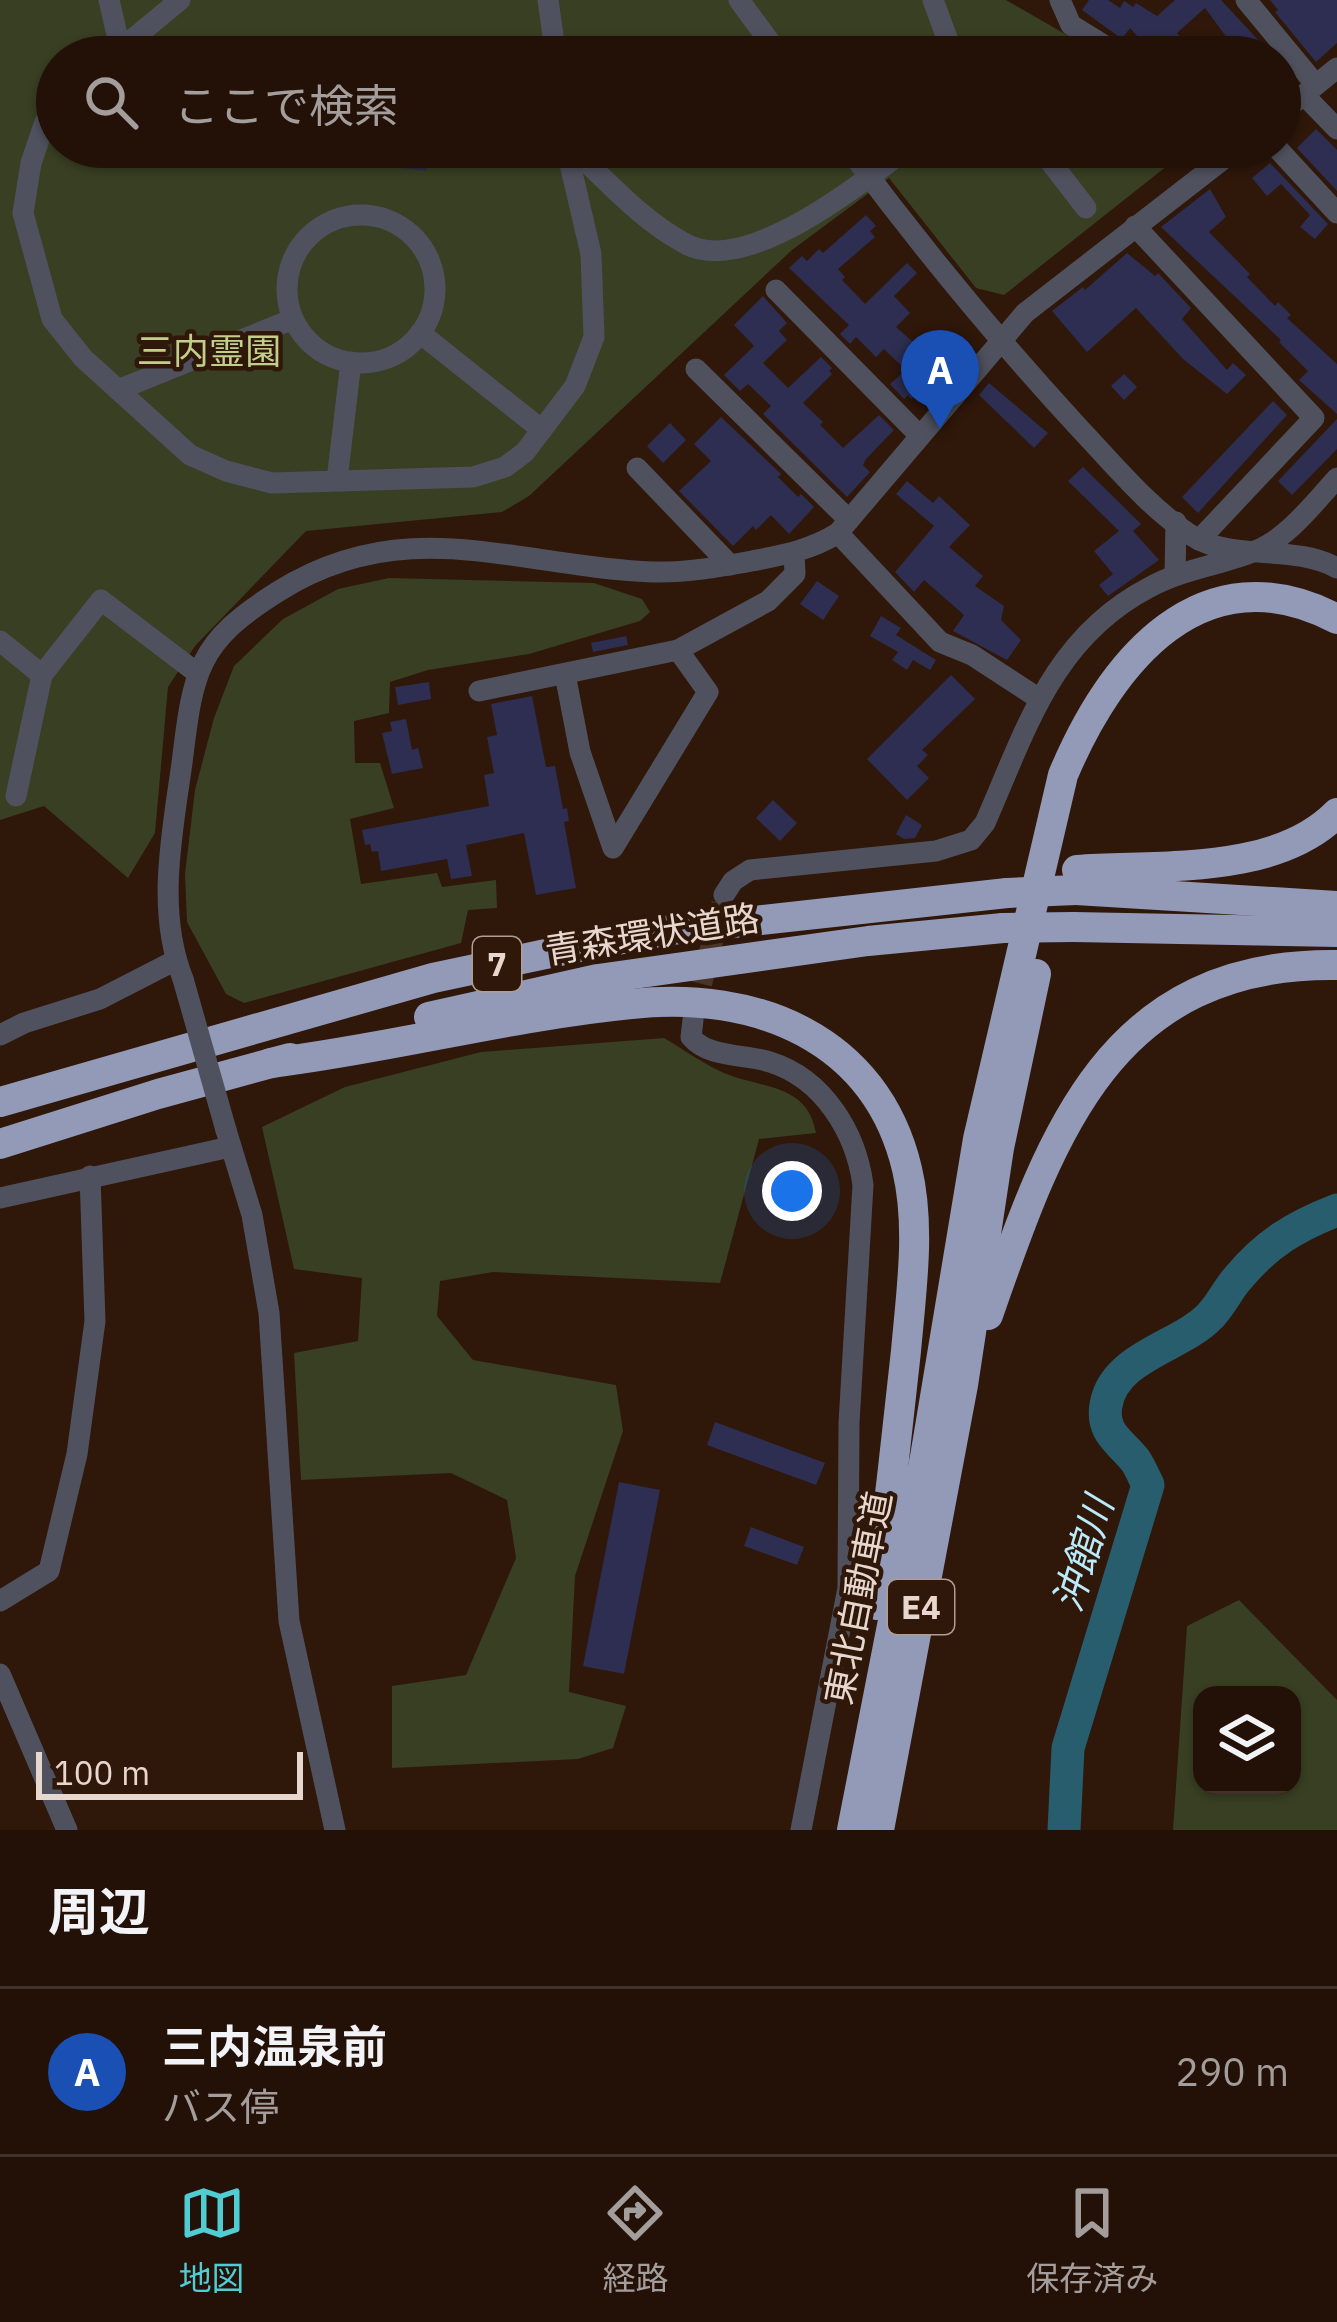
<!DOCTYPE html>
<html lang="ja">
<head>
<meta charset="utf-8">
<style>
  :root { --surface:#231108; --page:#2b1a12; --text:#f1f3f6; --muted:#a39d9c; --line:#403129; --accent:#51ccd3 }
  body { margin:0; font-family:"IBM Plex Sans","Noto Sans JP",sans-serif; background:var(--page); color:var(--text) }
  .controls { position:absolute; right:36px; bottom:36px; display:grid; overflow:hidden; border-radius:24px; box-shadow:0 3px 9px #0004 }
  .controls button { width:108px; height:108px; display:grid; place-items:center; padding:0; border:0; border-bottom:3px solid var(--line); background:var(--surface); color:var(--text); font:60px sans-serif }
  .scale { position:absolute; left:36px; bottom:30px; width:267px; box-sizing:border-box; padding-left:12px; border:6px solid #e8d7ce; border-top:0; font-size:33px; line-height:42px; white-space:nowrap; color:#e8d7ce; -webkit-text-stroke:9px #2f170a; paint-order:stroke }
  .you { position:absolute; left:792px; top:1191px; width:42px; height:42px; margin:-30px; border:9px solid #fff; border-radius:50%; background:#1a73e8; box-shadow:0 0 0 18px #1a73e833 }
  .badge { display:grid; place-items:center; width:78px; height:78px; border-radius:50%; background:var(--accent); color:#fff; font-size:39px; font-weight:700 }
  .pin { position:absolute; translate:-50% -99px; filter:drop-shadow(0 3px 6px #0008) }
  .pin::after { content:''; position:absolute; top:63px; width:42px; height:36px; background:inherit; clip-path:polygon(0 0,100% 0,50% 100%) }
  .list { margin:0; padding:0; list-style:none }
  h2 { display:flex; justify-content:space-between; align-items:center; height:156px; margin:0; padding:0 48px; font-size:51px }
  h2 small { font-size:39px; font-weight:400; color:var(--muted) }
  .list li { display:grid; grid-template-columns:78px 1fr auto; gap:36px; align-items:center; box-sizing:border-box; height:168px; padding:0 48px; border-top:3px solid var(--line) }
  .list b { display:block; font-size:45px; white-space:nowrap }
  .list p { margin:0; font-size:39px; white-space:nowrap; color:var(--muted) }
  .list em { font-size:39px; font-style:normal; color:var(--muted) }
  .icon { flex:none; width:66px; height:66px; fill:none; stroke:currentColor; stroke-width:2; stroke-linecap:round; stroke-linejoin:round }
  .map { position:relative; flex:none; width:1337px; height:1830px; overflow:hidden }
  .search { position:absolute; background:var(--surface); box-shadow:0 3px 9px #0004; left:36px; right:36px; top:36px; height:132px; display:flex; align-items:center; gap:30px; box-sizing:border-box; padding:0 42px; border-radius:66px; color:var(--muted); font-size:45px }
  .sheet { height:324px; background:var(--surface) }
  nav { display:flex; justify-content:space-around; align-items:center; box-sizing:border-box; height:168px; border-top:3px solid var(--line); background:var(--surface); font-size:33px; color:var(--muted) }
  nav a { display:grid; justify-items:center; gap:6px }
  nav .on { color:var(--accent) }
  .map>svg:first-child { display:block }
  .green { fill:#393f22; fill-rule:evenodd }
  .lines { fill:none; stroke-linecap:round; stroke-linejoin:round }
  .river { stroke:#285d6d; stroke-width:33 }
  .building { fill:#2d2e51 }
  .minor-tunnel { stroke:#4b3427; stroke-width:21; stroke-dasharray:21 10; stroke-linecap:butt }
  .minor { stroke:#4f525e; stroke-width:21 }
  .highway { stroke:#929ab8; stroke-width:30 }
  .minor-bridge { stroke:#4f525e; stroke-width:21 }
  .highway-bridge { stroke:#929ab8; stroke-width:30 }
  .labels { text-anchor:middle; stroke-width:9; stroke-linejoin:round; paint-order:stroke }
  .shield { fill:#2f170a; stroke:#b09d93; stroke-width:3 }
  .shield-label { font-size:33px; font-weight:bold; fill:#e8d7ce }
  .park-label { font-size:36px; fill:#c1cf8a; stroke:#2f170a }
  .street-label { font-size:36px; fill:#e8d7ce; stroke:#2f170a }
  .water-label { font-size:39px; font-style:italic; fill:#baebfb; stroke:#2f170a }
</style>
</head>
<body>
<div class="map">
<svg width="1337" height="1830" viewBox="0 0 1337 1830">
  <rect width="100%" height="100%" fill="#2f170a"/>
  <!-- green -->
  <g class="green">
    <path d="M0,0h1006l99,57h-1048v90h1134l-187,148 -28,-7 -87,-110 -97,72 -263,246 -27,16 -196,19 -111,115 -27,41 -13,146 -27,45 -84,-72 -44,14z"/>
    <path d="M389,578l205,5 48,16 8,13 -10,9 -111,33 -101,16 -38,12 -1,31 -35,8 1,42h25l14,45 -44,11 11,65 76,-11 5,14 54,-7 1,28 -29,2 -7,33 -217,60 -18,-9 -39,-72 -2,-48 10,-84 19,-72 20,-52 49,-47 55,-30z"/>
    <path d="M664,1038c19,11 39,26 60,35 38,16 83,10 92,60l-57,6 -39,144 -227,-11 -53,9 -3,35 36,44 143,25 7,46 -48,145 -6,116 57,14 -13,42 -35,11 -186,9v-82l74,-11 50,-117 -9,-58 -56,-27 -150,7 -7,-127 64,-12 4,-63 -68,-9 -32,-142 83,-40 136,-35z"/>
    <path d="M1239,1600l98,100v130h-164l14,-204zM1292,1695v90h-90v-90z"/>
  </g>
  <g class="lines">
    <!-- river -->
    <path class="river" d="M1064,1830l4,-82 80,-263c-4,-8 -8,-18 -13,-25 -14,-18 -34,-27 -29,-55 8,-49 75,-58 104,-89 11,-11 18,-27 28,-38 29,-35 58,-52 99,-68"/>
  </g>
  <!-- building -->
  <g class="building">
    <path d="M1089,0h19l12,8 4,-7 9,6 3,-4 21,13 18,-16h46l53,57h-33l-36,-49 -28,25 16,17 -7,7h-30l-26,-29 -8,11 -40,-29z"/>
    <path d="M1270,0h67v43l-21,19 -41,-50 3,-2z"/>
    <path d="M1316,129l21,21v41l-40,-43z"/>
    <path d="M404,150l24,4 -2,17 -25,-3z"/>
    <path d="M1270,163l58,61 -13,15 -15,-12 10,-12 -29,-31 -14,12 -15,-18z"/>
    <path d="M1210,189l16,28 -17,15 41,42 -3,3 28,29 3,-4 13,13 -4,3 50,46v50l-38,-34 9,-9 -29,-29 2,-2 -120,-113z"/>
    <path d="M866,215l10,11 -6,5 5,6 -37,32 7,8 -3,3 23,24 42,-41 10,10 -23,23 16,17 -14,14 43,38 -28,34 -3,-4 -4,4 -14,-15 16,-14 -22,-21 -8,8 -20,-20 -6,7 -10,-10 9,-9 -60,-57 13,-12 5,5 12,-12 4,4z"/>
    <path d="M1127,253l28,23 3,-3 33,35 -9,11 45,51 6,-7 13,12 -19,19 -44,-35 -47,-51 -49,44 -35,-41 31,-24 2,3z"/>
    <path d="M763,296l24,27 -8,8 8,9 -24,23 25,25 33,-31 11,11 -3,3 3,3 -29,29 20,19 -3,3 23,23 36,-33 15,15 -28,29 -3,6 7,7 -23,25 -84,-83 8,-8 -23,-22 -8,7 -16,-16 30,-29 -20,-21z"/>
    <path d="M1124,374l13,13 -13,13 -13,-14z"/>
    <path d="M989,383l59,50 -14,15 -55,-53z"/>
    <path d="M1273,401l14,14 -89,98 -16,-16z"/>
    <path d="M721,417l60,57 -3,3 20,20 3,-3 13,13 -25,27 -18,-19 -15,15 -3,-4 -20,20 -54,-55 32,-30 -17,-17z"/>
    <path d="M1337,419v30l-45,46 -14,-14z"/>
    <path d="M670,423l16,17 -23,23 -16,-17z"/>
    <path d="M1083,467l58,57 -8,7 26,29 -51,36 -9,-11 14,-11 -19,-23 25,-20 -51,-50z"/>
    <path d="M907,481l26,22 6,-7 31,29 -21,22 34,29 -8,10 29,20 -3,14 20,20 -14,20 -54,-29 11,-16 -40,-35 -10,12 -19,-20 39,-46 -38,-32z"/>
    <path d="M817,581l22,15 -16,24 -23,-16z"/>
    <path d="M881,616l20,12 -5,7 40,25 -6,10 -17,-10 -6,10 -15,-10 6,-8 -28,-16z"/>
    <path d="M626,636l2,9 -35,7 -2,-9z"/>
    <path d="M951,675l24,24 -53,51 6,5 -11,11 12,12 -22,22 -40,-41z"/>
    <path d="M429,682l2,17 -33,6 -3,-18z"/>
    <path d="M532,696l14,71 9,-1 8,43 4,-1 2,13 -5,1 12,66 -40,7 -12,-62 -58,12 6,31 -21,3 -4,-20 -66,12 -3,-20 -6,1 -2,-8 -5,1 -3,-15 127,-24 -5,-31 10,-2 -7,-36 10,-2 -6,-31z"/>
    <path d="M406,719l6,31 6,-2 5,20 -31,6 -10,-41 10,-2 -2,-9z"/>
    <path d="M773,800l24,23 -17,18 -24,-23z"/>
    <path d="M906,815l16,10 -7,13 -11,1 -8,-5z"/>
    <path d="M715,1422l110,41 -9,22 -109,-40z"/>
    <path d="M619,1482l41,8 -36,184 -41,-8z"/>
    <path d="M751,1527l53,20 -7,18 -53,-19z"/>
  </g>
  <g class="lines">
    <!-- minor-tunnel -->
    <path class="minor-tunnel" d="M694,1014l30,-119"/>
    <!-- minor -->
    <g class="minor">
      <path d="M109,0l11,48"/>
      <path d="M548,0l8,57"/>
      <path d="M739,0l42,57"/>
      <path d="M933,0l21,57"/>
      <path d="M1060,0l11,25 52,32"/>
      <path d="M1246,0l70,85"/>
      <path d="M111,57l69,-57"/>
      <path d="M1304,95l33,34"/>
      <path d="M57,110l-12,12 -14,41 -8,50 29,106 31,39 107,97 36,16 46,12 201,-6 32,-10 20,-15 50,-66 19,-49 -3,-83 -25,-107"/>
      <path d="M1280,114l57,-46"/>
      <path d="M571,147c36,34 71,74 115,97 59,33 178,-62 223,-97"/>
      <path d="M847,147c74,100 150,192 234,283 34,36 71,81 113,107 39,24 100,7 143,31"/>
      <path d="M1039,147l47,61"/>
      <path d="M1276,147l61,66"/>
      <circle cx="361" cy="289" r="74"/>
      <path d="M1135,226l179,192 -115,122"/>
      <path d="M776,290l144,146"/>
      <path d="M420,333l122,97"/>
      <path d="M696,369l153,151"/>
      <path d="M118,390l175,-71"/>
      <path d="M637,468l93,97"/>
      <path d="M337,480l14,-118"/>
      <path d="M838,533l102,109 32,13 66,43"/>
      <path d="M1175,575l1,-53"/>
      <path d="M0,641l42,34 59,-75 96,73"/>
      <path d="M565,674l15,78 33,96 95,-156 -30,-42"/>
      <path d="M479,691l199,-41 90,-49 27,-27 -1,-21"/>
      <path d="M16,796l26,-121"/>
      <path d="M724,895l9,-14 17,-11 186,-19 35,-11 14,-17c41,-93 67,-185 165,-236 33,-18 71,-22 105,-36 32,-12 60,-49 82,-73"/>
      <path d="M183,979c-27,-68 -11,-145 -1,-216 11,-92 15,-121 97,-172 128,-80 238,-24 373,-19 34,1 67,-5 100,-11 31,-6 59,-11 86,-28l187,-220 214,-166"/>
      <path d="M693,1020l-2,17c17,21 54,17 79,25 54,17 86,71 93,123l-14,238 -1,165 -47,242"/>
      <path d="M0,1035l24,-12 76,-24 76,-39"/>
      <path d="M226,1130l26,85 17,98 20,308 46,209"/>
      <path d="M0,1198l230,-51"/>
      <path d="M0,1601l49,-30 28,-117 18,-133 -5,-145"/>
      <path d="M0,1674l67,156"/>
    </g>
    <!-- highway -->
    <g class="highway">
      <path d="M1077,870c82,-6 198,6 260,-57"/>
      <path d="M1076,890l261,16"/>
      <path d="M1073,927l264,5"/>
      <path d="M429,1017l169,-38 270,-38 135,-13"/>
      <path d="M271,1063c121,-15 239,-47 360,-59 125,-14 245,34 276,165 14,58 4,124 -1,182 -9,85 -19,169 -29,254"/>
      <path d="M0,1102l433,-124 136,-29 102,-19 336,-37"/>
      <path d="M0,1144l158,-50 132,-36"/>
      <path d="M988,1315c63,-181 122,-353 349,-350"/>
      <path d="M852,1830l73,-373 53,-318 85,-364c48,-114 139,-227 274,-156"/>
      <path d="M879,1830l84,-445 36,-237 37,-174"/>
    </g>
    <!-- minor-bridge -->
    <path class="minor-bridge" d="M183,979l43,151"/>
    <!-- highway-bridge -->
    <g class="highway-bridge">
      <path d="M1007,893l69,-3"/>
      <path d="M1003,928l70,-1"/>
    </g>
  </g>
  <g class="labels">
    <!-- shield labels -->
    <g class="shield">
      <rect x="473" y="937" width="48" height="54" rx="9"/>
      <rect x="888" y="1580" width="66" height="54" rx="9"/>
    </g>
    <g class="shield-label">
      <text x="497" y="976">7</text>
      <text x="921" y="1619">E4</text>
    </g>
    <!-- park labels -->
    <g class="park-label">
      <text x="209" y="364">三内霊園</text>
    </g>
    <!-- street labels -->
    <g class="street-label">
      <text transform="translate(652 934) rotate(-9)" y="13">青森環状道路</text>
      <text transform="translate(858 1598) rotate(-79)" y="13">東北自動車道</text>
    </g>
    <!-- water labels -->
    <g class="water-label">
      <text transform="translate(1083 1554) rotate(-73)" y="14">沖館川</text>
    </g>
  </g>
</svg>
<div class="controls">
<button><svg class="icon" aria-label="layers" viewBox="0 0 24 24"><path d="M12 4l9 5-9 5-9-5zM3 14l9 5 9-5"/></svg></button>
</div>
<div class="scale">100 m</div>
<div class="you"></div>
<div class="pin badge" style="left:940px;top:429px;background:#1a4fb4">A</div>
<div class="search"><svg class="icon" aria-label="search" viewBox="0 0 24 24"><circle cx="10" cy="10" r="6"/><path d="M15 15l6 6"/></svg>ここで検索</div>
</div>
<section class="sheet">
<h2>周辺<small></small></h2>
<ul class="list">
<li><span class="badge" style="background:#1a4fb4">A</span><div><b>三内温泉前</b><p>バス停</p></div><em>290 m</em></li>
</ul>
</section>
<nav>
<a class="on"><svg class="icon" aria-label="map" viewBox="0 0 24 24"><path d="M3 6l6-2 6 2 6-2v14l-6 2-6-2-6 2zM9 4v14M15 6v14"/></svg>地図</a>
<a><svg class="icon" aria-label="directions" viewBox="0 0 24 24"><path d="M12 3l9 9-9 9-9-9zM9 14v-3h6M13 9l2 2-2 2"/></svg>経路</a>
<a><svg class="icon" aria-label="saved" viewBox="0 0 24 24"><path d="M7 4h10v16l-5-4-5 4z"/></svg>保存済み</a>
</nav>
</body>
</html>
